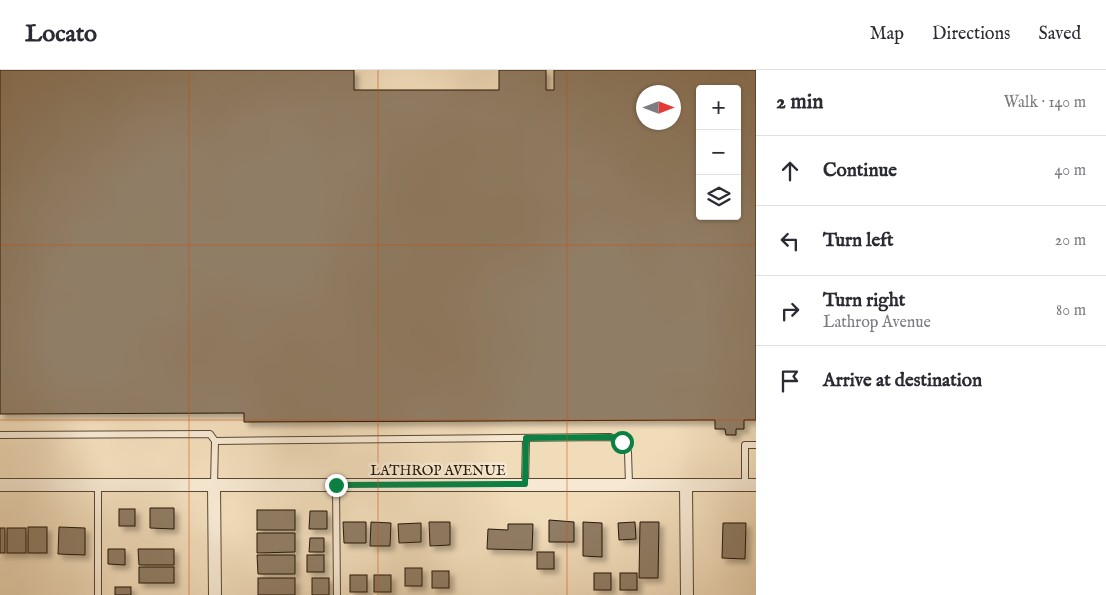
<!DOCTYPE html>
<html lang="en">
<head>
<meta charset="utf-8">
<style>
  :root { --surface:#fff; --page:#f7f7f7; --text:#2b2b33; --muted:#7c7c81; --line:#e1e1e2 }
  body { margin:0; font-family:"IM FELL English",serif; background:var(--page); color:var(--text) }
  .controls { position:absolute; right:15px; top:15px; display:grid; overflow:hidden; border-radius:5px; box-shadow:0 1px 4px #0004 }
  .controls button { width:45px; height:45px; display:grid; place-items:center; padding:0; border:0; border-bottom:1px solid var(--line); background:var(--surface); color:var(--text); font:25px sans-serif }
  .compass { position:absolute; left:636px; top:15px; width:45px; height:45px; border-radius:50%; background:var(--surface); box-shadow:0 1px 4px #0004; rotate:90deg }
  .stop { position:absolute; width:15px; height:15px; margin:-11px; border:4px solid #0b8043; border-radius:50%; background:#fff }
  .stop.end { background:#0b8043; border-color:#fff; box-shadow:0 1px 5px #0008 }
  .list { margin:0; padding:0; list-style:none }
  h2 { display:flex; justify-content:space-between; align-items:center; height:65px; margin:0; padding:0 20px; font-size:21px }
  h2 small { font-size:16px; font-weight:400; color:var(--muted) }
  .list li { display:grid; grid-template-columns:32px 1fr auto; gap:15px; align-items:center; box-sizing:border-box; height:70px; padding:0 20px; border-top:1px solid var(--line) }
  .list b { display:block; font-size:19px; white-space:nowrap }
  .list p { margin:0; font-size:16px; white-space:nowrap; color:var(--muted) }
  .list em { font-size:16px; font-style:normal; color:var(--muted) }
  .icon { flex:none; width:28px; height:28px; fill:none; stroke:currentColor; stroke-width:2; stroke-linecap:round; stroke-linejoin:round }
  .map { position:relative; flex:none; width:756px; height:525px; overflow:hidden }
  header { display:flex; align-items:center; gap:30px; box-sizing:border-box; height:70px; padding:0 25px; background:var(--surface); border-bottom:1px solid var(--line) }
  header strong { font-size:24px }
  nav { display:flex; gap:28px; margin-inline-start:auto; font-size:18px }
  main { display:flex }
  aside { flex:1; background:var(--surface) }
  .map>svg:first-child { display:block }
  .building { fill:#907d65; stroke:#271708; fill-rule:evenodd; filter:url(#shadow) }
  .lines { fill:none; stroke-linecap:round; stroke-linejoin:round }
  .lane-casing { stroke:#5a4834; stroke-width:8 }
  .street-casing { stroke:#5a4834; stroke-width:14 }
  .lane { stroke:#f6e8d2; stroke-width:6 }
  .street { stroke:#f6e8d2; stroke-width:12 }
  .route { stroke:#0b8043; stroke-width:6 }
  .grid { fill:none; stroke:#d5520c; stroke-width:1; stroke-opacity:0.55 }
  .labels { text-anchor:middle; stroke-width:5; stroke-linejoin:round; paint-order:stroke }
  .street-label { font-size:14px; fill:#271708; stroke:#f6e8d2 }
</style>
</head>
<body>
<header>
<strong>Locato</strong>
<nav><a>Map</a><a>Directions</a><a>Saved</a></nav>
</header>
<main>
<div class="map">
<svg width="756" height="525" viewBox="0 0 756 525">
  <defs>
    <filter id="shadow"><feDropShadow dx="4.5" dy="4.5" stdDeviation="2.5" flood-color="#0004"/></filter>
  </defs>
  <rect width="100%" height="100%" fill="#f1dcba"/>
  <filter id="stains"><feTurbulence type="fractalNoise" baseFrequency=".004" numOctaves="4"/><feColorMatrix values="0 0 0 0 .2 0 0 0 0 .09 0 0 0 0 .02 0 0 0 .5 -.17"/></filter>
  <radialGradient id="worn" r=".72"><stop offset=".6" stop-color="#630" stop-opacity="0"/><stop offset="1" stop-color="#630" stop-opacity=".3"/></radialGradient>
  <!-- building -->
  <g class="building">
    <path d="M0,0h354v20h145v-20h47v20h8v-20h202v350h-12v9h-8v6h-10l-1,-6h-10v-9l-471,2v-9l-244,1zM700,19h37v127h-37zM644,22h30v30h-30z"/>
    <path d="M150,438h24v21l-24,-1z"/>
    <rect x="119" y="439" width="16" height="17"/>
    <rect x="257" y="440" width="38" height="20"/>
    <path d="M310,441h17v18h-18z"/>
    <path d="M549,450l25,2v20h-25z"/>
    <path d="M343,452h23v21h-22z"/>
    <path d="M371,452l20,1 -1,23h-20z"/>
    <path d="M429,452h21v23l-20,1z"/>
    <path d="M583,452l19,1v34l-19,-1z"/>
    <path d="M635,452l1,17 -17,1 -1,-17z"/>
    <path d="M640,452h19l-1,56h-19z"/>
    <path d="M421,453v19l-22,1 -1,-19z"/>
    <path d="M723,453h23l-1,36 -23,-1z"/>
    <path d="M508,454h25l-1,26 -45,-1 1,-20 20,1z"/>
    <rect x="28" y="457" width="19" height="26"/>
    <path d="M59,457l26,1v27l-27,-1z"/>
    <rect x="0" y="458" width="5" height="25"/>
    <rect x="7" y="458" width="19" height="25"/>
    <path d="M257,463h38v19l-38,1z"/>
    <path d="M310,468h14v14h-15z"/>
    <path d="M108,479h17v16l-17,-1z"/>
    <path d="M138,479h36v16h-35z"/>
    <rect x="537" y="482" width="17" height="17"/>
    <path d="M257,485h38v19h-37z"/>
    <rect x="307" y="485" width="17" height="17"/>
    <rect x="139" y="497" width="35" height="16"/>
    <rect x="405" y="498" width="17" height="18"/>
    <rect x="432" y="501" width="17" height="17"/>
    <rect x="594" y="503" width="17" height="17"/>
    <rect x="620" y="503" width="17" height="17"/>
    <rect x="350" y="505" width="17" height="17"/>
    <rect x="374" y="505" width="17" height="17"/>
    <rect x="258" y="508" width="37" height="17"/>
    <rect x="312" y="508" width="17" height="17"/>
    <rect x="115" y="517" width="16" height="8"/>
  </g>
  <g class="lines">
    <defs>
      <g id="lane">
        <path d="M0,365l210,-1 5,7 -1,44"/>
        <path d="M215,371l395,-4 12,5 6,10 1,32"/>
        <path d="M98,415v110"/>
        <path d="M336,415l1,110"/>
        <path d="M525,415l1,-47"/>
        <path d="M745,415v-40h11"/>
      </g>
      <g id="street">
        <path d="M0,415h756"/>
        <path d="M214,415l1,110"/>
        <path d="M686,415l1,110"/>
      </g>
    </defs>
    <!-- lane casing -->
    <use href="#lane" class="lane-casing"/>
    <!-- street casing -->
    <use href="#street" class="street-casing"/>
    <!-- lane -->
    <use href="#lane" class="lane"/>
    <!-- street -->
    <use href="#street" class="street"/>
  </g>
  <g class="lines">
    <!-- route -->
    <path class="route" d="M336,415l189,-1 1,-46 84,-1 12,5"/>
  </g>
  <!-- grid -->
  <path class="grid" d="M189,0v525M378,0v525M567,0v525M0,175h756M0,350h756"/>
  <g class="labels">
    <!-- street labels -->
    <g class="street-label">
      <text x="438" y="405">LATHROP AVENUE</text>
    </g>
  </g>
  <rect width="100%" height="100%" filter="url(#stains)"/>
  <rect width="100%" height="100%" fill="url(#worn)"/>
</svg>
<div class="controls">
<button>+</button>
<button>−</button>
<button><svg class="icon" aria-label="layers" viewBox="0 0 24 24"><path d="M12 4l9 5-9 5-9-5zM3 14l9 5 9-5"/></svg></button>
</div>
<svg class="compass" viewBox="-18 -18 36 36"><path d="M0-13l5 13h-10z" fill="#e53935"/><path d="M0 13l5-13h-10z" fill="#7c7c81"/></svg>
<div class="stop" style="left:622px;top:372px"></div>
<div class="stop end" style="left:336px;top:415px"></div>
</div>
<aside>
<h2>2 min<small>Walk · 140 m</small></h2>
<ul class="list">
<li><svg class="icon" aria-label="ahead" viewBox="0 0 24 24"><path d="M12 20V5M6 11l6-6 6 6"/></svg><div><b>Continue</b></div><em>40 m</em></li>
<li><svg class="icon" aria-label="left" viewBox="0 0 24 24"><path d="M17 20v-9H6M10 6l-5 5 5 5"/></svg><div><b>Turn left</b></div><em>20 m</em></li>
<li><svg class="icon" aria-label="right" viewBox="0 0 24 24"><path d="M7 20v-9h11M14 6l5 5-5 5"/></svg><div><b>Turn right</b><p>Lathrop Avenue</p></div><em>80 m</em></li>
<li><svg class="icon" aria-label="arrive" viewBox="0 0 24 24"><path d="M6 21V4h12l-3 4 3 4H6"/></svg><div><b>Arrive at destination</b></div></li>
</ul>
</aside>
</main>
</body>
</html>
